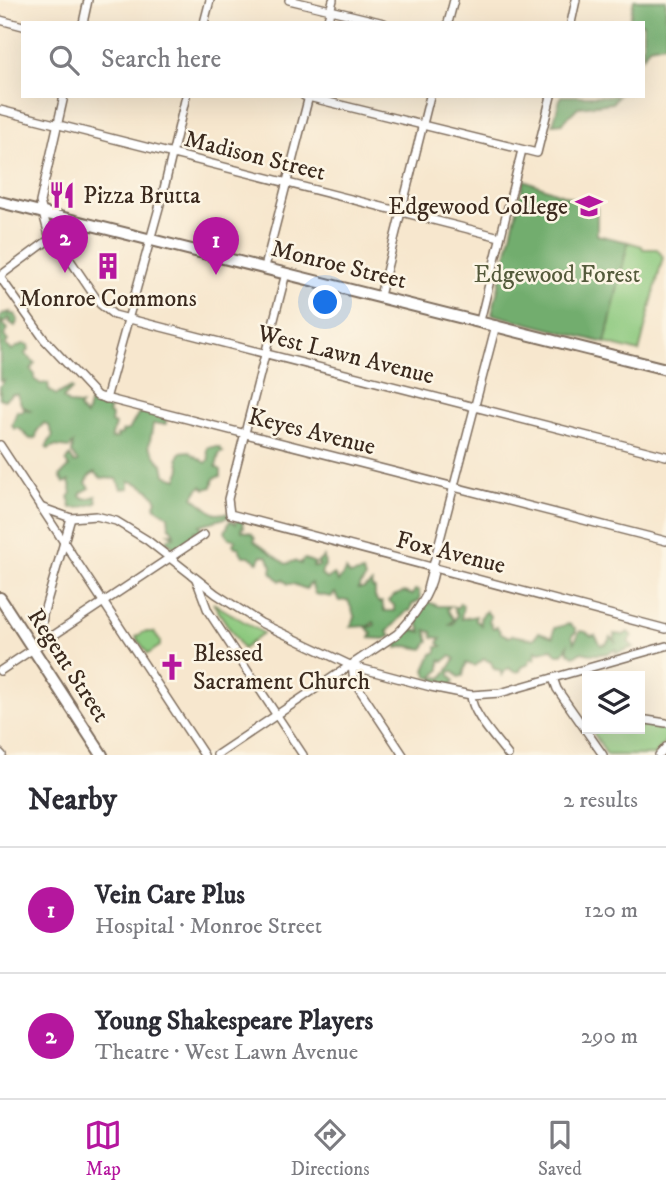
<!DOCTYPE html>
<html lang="en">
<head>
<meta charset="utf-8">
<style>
  :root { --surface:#fff; --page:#f2f2f3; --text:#2b2b33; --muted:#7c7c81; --line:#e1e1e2; --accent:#b5179e }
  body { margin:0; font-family:"IM FELL DW Pica",serif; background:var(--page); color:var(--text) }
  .controls { position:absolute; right:21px; bottom:21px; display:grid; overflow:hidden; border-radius:0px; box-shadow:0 7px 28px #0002 }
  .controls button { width:63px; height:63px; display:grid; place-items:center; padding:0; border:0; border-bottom:2px solid var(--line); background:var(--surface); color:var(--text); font:35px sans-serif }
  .you { position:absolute; left:326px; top:303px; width:24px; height:24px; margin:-18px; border:5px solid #fff; border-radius:50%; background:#1a73e8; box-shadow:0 0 0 10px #1a73e833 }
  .badge { display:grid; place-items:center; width:46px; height:46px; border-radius:50%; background:var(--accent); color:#fff; font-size:23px; font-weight:700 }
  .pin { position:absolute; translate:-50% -58px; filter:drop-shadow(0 2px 4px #0008) }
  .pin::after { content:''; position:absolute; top:37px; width:24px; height:21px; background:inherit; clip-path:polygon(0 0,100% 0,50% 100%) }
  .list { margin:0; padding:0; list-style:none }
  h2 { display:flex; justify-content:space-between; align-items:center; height:91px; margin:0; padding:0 28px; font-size:30px }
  h2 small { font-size:23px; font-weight:400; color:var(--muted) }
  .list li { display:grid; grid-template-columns:46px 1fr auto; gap:21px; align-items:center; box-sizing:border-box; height:126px; padding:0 28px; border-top:2px solid var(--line) }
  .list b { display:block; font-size:26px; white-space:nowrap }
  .list p { margin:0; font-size:23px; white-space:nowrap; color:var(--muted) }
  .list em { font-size:23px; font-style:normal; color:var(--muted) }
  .icon { flex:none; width:38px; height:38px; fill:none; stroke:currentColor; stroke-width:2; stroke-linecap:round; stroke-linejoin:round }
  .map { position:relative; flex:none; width:666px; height:755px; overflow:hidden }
  .search { position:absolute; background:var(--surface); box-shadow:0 7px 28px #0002; left:21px; right:21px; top:21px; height:77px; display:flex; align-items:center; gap:18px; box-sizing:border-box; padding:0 24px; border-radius:0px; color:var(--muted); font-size:26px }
  .sheet { height:343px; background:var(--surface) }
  nav { display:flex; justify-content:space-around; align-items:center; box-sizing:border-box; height:98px; border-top:2px solid var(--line); background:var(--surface); font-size:19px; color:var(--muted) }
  nav a { display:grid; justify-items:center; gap:4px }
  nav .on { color:var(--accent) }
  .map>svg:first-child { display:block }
  .green { fill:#8dc97f; stroke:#647a4e; stroke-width:2 }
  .forest { fill:#72ad6e; stroke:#566c46; stroke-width:2 }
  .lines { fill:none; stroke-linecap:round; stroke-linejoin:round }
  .minor-casing { stroke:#7d6c5c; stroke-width:10 }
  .secondary-casing { stroke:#7d6c5c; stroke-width:14 }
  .minor { stroke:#fff; stroke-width:7 }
  .secondary { stroke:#fff; stroke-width:10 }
  .labels { text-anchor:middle; stroke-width:5; stroke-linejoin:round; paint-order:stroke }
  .street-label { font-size:24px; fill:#3b2a1e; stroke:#fcf5e5 }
  .poi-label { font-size:24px; fill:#3b2a1e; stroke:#fcf5e5; text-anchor:start }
  .park-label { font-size:24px; fill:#545a3b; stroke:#fcf5e5 }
</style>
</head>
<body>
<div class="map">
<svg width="666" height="755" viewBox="0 0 666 755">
  <rect width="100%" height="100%" fill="#fcf5e5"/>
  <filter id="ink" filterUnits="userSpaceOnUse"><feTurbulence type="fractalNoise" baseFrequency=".0143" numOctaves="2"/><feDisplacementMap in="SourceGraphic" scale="14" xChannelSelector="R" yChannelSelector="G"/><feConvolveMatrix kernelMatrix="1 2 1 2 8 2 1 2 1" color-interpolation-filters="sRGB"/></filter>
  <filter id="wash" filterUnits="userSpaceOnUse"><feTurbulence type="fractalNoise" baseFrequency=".00686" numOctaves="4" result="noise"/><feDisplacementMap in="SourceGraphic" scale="28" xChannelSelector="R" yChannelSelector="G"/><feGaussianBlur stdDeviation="1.57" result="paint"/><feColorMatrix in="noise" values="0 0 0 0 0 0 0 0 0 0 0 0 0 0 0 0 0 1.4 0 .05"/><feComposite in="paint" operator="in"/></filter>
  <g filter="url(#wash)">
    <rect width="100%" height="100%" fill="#f7e7ce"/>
    <!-- green -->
    <g class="green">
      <path d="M628,242l14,4 1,3h14l6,8 -24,95 -34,-9z"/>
      <path d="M213,603l50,30 -20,16z"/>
      <path d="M144,632h10l6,9v5l-12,8 -12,-17z"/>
      <path d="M640,723l26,3v16l-12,13h-47l-16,-26h49z"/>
    </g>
    <!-- forest -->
    <g class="forest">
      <path d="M634,0h32v44l-17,3 -6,10v-34h-14z"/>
      <path d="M561,96h57l-6,7 -34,4 -16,16 -9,1z"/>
      <path d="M524,180l73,28v27l31,7 -23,101 -113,-29z"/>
      <path d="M10,312l-1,2h6l3,6 -3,6 -6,-4 2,-2 -3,-2 -2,4h-5l7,7 -4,7 4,5 -3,4 7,5 10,-6 6,1 1,5 -4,4 10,9 -4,7 4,5v5l6,4 7,-1 1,7 7,5 15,-8 1,2 -9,9 6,6 12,1 -2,4 7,7 3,-12 4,-4 5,1 2,3 6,-2 6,1 -4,10 4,3 -1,7 4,2 -4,14 7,-1 -1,-3 5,-1v-3l7,-1 9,-16 8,-5 20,8v7h-13l-4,22c5,5 6,14 14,18l2,11 12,4 4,-10 -3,-11 3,-6 7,-1 18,12 3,-4 -2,-9 2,-3h10l4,5 -4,2 -3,13 5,3v6l-7,2 -2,9 -7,2 -3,-3 -4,3 -5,8 19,15 4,2 11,-1 2,4 -29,8 4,6h-9l-1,6 -18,14 -6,-8 -4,-1 3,-4 5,-1 -5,-4h5l-5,-7 -1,-10 -12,-8 -1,-3 2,-5c-6,-10 -17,-17 -28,-19v7l-8,1 -4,-10 -16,-1 -6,-6 -6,4 -3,7 4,5 -9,5 -1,3 6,3 10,-3 1,7 -18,5h-8l-2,-11 3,-4 -3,-12 -5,2 -4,-7 9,-9 -3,-5 4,-6 4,7 4,-1 -6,-9 1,-9 -4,4 -15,-2 -6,3 -2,-2 7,-12 -4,-9 -5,-3 -7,8 -1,7 -6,1 -11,-11 -4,1 -3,-3 5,-15 5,1 2,-3 8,2 -10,-5 -5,-12h-5l-8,6 -4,-2v-11l4,-7 -4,1v-64l2,-3z"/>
      <path d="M230,520l6,4 1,-4 5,1 2,6 -3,1 1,3 9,2 4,5 -1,3 32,23 8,-3 7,3v-2l4,-3 10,4 -2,3 4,1 3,-2 -3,-2 7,-6 1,9 -2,2 -2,7 6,4 7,-5 4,8 8,-12 4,5 13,-3 2,7 -7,10h5l9,-6v5l3,1v8l3,5h4l2,9h10v-6l-6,-4 5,-5 11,-4 8,3 3,-5 4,1 1,9 -8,5 -2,6h-3l-20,21 4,4 -6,3 -15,-1 2,-4 -5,-6 8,-3 -1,-3 -6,4 -18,1 5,-9 -7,-18 -9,1 -4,-8 -4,4 -16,-3 -4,-11 -5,6 -13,-5h-5l-5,-5 -3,2 -9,-9 1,-6 -5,-10h-6l-2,6h-2l-8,-6h-6l-5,-9h-3l-2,-3 3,-4 -7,-2 -4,-6z"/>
      <path d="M428,602l10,4h13l-4,3 7,11 -6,5 5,-1 4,-9 -4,-8h5l2,-4 3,2 -2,14 15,-3 -1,4 6,5 -1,-7 6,-7 5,6 -2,4 4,7 4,-1 4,6 8,4 3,-2 22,4 5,-7 14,5 1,-9 15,-4 6,4 1,4 -4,3 2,8 6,-12 6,1 5,4 4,-1 6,10 5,-1 5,-7 5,6 -2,-9 10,1 4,-3 4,4 -4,6 6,5 -18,6v-4c-8,7 -25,6 -34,3l-8,4 -6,-4v-7l-5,9h-7l-4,-5 -12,3 -4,-2 -1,10 -5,-2 -1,6 -7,3 -2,4 -6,1 -5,-4 -6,4 -1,5 -2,-7 -6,-1 -3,-7 -7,-3 -9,7 -9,-3 -3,13 -4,1 -6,-6 -3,1v3l4,6 -5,8 -13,-4 -3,-3 1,-4 5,-1 2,2c6,-7 10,-13 14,-20l-2,-2 -3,-1 -6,5 -4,-1v10l-8,8 -4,-1 -3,-7 7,-16 5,-2v-5l5,-1 -4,-3 3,-5 -8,-1 -1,-5 -6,-2 3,11 -6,8 -16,-3 -10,2 -1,-8 14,-11 12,3c-7,-11 -5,-23 6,-30z"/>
    </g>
  </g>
  <g filter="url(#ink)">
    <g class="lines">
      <defs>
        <g id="minor">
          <path d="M289,0l95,23"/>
          <path d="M0,20l23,6"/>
          <path d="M83,23l5,-23"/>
          <path d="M204,23l6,-23"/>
          <path d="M327,23l6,-23"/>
          <path d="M448,23l6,-23"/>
          <path d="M571,23l5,-23"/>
          <path d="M304,96l233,57 14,-57"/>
          <path d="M0,110l500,127"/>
          <path d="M50,239l16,15 34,50 14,11 552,141"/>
          <path d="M265,267l44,-171"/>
          <path d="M286,273l-58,226 2,15 436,115"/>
          <path d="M0,276l50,-37 -10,-37 24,-106"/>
          <path d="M0,277l44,62 53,57 569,145"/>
          <path d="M380,296l50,-200"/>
          <path d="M480,321l42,-171"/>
          <path d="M106,399l56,-202 24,-101"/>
          <path d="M0,445l204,310"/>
          <path d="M40,507l31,11 25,-2 20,5 31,19 69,54 45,29 91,43 79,21 40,8 29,-2 166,-47"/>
          <path d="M196,579l12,32 95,144"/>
          <path d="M427,589l69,-264"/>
          <path d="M48,639l-6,-12 1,-12 28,-97"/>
          <path d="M352,666l2,15 49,74"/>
          <path d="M0,671l204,-136"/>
          <path d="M553,678l4,11 46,66"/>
          <path d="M471,695c0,18 26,45 37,60"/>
          <path d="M640,719l26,4"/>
          <path d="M0,753l2,2"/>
          <path d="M217,755l180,-121c16,-16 33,-39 37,-62l-1,-2"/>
          <path d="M659,755l7,-8"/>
        </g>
        <g id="secondary">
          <path d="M0,202l666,167"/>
          <path d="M0,598l102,157"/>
        </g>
      </defs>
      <!-- minor casing -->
      <use href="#minor" class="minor-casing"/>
      <!-- secondary casing -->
      <use href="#secondary" class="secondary-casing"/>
      <!-- minor -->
      <use href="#minor" class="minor"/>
      <!-- secondary -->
      <use href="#secondary" class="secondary"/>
    </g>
  </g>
  <!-- icons -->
  <defs>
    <symbol id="restaurant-bare" viewBox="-9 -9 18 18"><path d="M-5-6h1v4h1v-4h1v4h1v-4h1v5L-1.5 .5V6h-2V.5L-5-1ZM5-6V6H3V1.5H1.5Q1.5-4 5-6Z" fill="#b5179e" stroke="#fcf5e5" stroke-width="2.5" paint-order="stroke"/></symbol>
    <symbol id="university-bare" viewBox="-9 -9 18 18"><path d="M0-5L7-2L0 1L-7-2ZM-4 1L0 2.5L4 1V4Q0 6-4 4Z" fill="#b5179e" stroke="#fcf5e5" stroke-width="2.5" paint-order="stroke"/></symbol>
    <symbol id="building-bare" viewBox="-9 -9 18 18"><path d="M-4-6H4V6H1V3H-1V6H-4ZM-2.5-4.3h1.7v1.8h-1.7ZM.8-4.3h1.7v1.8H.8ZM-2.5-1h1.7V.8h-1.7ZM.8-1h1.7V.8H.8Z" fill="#b5179e" stroke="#fcf5e5" stroke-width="2.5" paint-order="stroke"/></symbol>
    <symbol id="church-bare" viewBox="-9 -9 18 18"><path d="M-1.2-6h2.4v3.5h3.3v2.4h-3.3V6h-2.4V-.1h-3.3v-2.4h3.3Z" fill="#b5179e" stroke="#fcf5e5" stroke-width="2.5" paint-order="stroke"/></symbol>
  </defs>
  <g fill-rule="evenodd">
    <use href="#restaurant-bare" x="43" y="176" width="38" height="38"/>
    <use href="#university-bare" x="570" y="187" width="38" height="38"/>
    <use href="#building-bare" x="89" y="247" width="38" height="38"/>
    <use href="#church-bare" x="153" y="648" width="38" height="38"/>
  </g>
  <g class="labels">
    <!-- street labels -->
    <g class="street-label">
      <text transform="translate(255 155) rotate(14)" y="8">Madison Street</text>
      <text transform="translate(339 264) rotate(14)" y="8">Monroe Street</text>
      <text transform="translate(346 354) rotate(14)" y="8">West Lawn Avenue</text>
      <text transform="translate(312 431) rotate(14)" y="8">Keyes Avenue</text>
      <text transform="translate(451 552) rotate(14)" y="8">Fox Avenue</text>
      <text transform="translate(69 665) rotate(57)" y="8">Regent Street</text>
    </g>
    <!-- poi labels -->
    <g class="poi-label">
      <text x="83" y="203">Pizza Brutta</text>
      <text x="568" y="214" text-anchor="end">Edgewood College</text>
      <text x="108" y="306" text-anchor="middle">Monroe Commons</text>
      <text x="193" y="661">Blessed<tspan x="193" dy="28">Sacrament Church</tspan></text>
    </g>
    <!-- park labels -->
    <g class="park-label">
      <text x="557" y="282">Edgewood Forest</text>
    </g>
  </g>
</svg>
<div class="controls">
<button><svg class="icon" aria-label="layers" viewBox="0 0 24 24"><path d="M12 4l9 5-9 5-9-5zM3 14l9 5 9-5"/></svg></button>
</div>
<div class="you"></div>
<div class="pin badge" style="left:216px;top:275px">1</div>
<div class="pin badge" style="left:65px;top:273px">2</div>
<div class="search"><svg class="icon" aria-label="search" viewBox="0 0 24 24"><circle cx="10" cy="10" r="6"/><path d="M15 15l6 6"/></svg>Search here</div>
</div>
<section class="sheet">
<h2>Nearby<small>2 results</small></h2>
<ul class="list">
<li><span class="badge">1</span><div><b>Vein Care Plus</b><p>Hospital · Monroe Street</p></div><em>120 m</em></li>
<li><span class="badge">2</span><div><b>Young Shakespeare Players</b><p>Theatre · West Lawn Avenue</p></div><em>290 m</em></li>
</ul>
</section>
<nav>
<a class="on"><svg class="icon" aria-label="map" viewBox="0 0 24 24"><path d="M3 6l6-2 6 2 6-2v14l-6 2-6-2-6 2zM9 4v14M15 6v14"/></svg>Map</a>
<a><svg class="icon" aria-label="directions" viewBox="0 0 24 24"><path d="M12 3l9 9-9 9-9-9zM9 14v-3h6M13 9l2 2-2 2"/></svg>Directions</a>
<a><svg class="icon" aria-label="saved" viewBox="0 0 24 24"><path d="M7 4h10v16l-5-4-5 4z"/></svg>Saved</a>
</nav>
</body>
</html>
